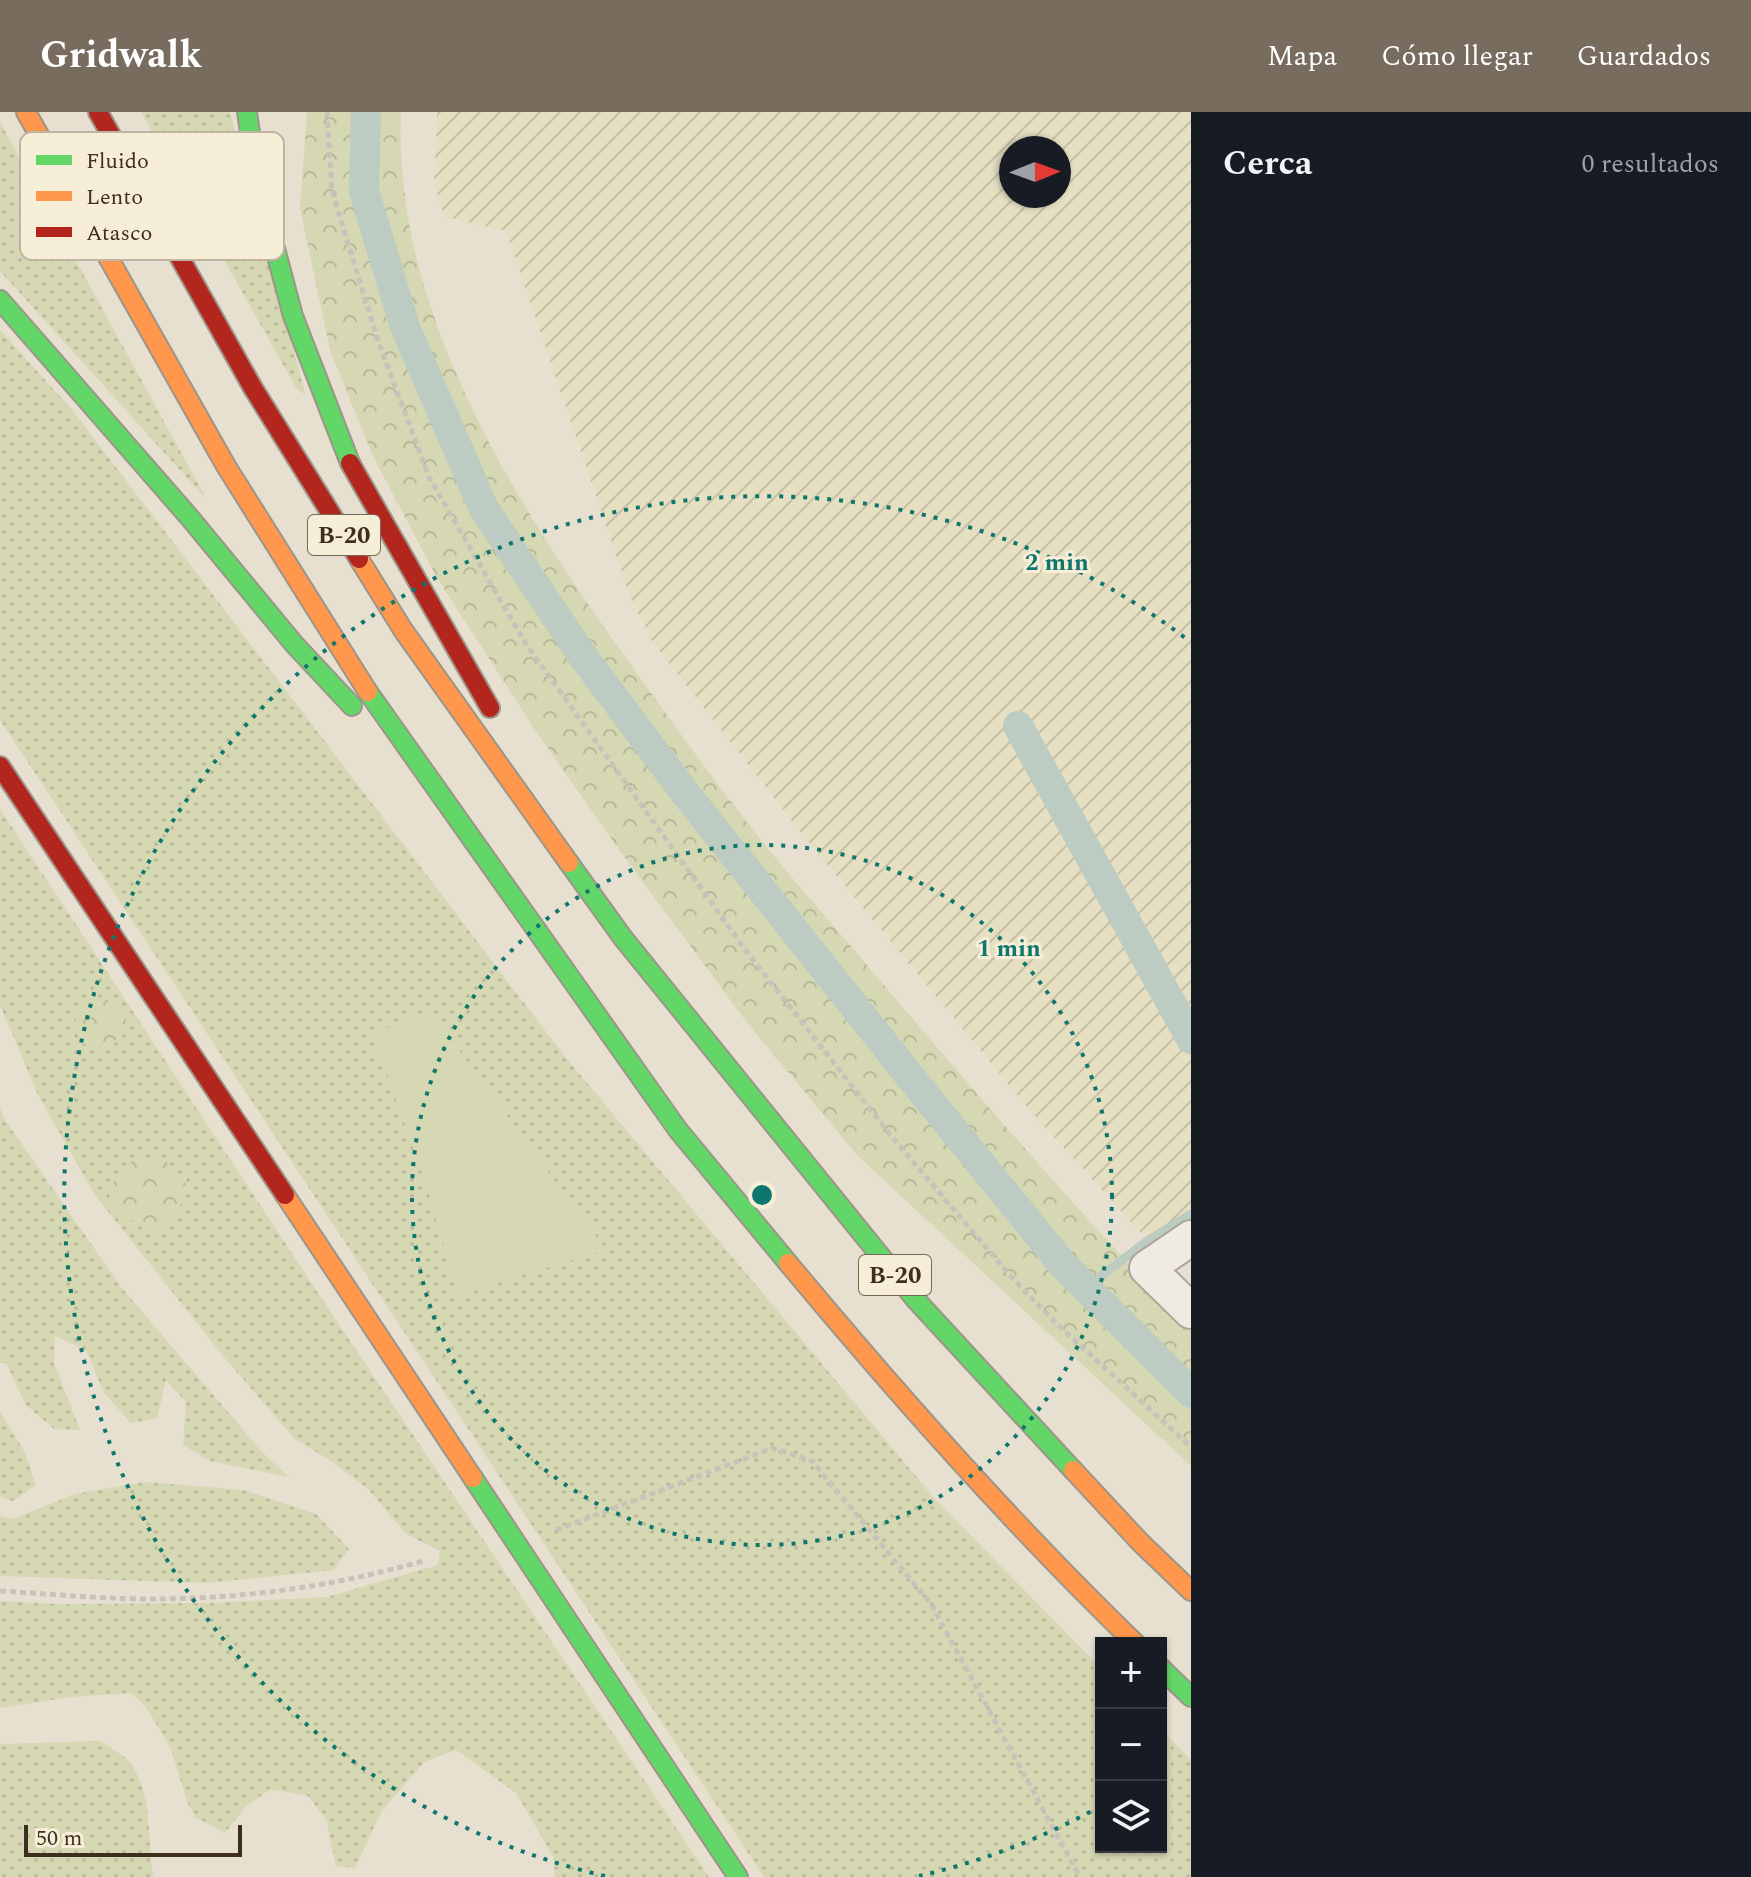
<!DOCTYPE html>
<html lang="es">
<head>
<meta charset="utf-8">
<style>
  :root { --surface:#171b24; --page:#20242c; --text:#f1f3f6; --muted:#9ea1a6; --line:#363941; --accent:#786c5e }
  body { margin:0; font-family:Spectral,serif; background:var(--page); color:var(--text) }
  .controls { position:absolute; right:24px; bottom:24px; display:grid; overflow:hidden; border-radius:0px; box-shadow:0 2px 6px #0004 }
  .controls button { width:72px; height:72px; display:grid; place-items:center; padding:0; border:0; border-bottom:2px solid var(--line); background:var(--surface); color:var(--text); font:40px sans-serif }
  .compass { position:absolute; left:999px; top:24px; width:72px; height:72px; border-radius:50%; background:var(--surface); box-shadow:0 2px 6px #0004; rotate:89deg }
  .scale { position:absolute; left:24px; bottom:20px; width:218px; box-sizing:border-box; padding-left:8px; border:4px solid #3d2e20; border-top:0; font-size:22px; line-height:28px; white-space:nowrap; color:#3d2e20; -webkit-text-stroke:6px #f7eed8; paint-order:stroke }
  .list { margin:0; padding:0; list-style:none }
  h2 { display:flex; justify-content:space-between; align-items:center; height:104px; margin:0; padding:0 32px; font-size:34px }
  h2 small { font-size:26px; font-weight:400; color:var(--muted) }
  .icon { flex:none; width:44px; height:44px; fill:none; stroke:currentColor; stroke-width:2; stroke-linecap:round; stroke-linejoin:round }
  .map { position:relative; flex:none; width:1191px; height:1765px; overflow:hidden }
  header { display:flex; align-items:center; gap:48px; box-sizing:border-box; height:112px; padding:0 40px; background:var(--accent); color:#fff }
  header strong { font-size:38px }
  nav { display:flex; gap:44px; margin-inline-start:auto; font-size:28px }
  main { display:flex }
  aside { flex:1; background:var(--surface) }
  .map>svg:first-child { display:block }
  .farmland { fill:url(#farmland-furrows); fill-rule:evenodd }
  .grass { fill:url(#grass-dots) }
  .forest { fill:url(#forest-crowns) }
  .green { fill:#d6d7b3 }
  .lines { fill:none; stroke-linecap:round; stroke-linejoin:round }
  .stream { stroke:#bcccc2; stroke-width:9 }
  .canal { stroke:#bcccc2; stroke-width:30 }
  .street-casing { stroke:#ada599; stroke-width:38 }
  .fast-casing { stroke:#9c958a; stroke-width:22 }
  .slow-casing { stroke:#9c958a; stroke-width:22 }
  .jam-casing { stroke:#9c958a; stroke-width:22 }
  .path { stroke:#c8c2b9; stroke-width:5; stroke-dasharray:6 4; stroke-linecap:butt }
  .street { stroke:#efebe3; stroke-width:34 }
  .fast { stroke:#63d668; stroke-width:18 }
  .slow { stroke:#ff974d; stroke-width:18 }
  .jam { stroke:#b3261e; stroke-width:18 }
  .ring { fill:none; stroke:#0f766e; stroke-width:4; stroke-dasharray:4 8 }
  .labels { text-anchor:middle; stroke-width:6; stroke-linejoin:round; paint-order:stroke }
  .shield { fill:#f7eed8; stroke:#756857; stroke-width:2 }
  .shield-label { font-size:24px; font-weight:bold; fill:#3d2e20 }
  .key { fill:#f7eed8; stroke:#bfb4a1; stroke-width:2 }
  .key-label { font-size:22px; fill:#3d2e20 }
  .centre { fill:#0f766e; stroke:#f7eed8; stroke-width:4 }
  .ring-label { font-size:24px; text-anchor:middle; font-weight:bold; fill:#0f766e; stroke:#f7eed8; stroke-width:6; stroke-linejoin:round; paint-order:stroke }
</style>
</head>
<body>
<header>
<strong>Gridwalk</strong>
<nav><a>Mapa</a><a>Cómo llegar</a><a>Guardados</a></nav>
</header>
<main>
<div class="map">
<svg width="1191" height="1765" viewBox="0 0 1191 1765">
  <defs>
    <pattern id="farmland-furrows" width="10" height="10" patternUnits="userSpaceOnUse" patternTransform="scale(2)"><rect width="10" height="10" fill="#e6dfc2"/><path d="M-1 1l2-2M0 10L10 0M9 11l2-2" fill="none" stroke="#c6c0a6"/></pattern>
    <pattern id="grass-dots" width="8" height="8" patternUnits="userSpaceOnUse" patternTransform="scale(2)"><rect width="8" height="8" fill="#d6d7b3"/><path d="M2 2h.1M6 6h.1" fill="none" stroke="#b9b99a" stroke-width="1.8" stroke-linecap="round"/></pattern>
    <pattern id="forest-crowns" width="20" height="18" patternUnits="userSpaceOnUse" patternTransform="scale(2)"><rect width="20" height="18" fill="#d6d7b3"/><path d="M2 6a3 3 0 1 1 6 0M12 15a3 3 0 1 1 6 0" fill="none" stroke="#b9b99a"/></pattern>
  </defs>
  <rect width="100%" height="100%" fill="#e7e0d1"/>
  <!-- farmland -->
  <path class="farmland" d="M437,0h754v1107l-39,26 -120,-132 -237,-288 -143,-184 -21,-42 -125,-368 -61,-14 -11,-32zM1011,36h48v48h-48z"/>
  <!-- grass -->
  <g class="grass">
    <path d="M141,0h89l76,284 -11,-10z"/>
    <path d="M0,10l207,378 -207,-229z"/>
    <path d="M0,218l73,81 493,647 368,440 167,170v179h60v-118l30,31v117h-427l-764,-1157z"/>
    <path d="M0,697l316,481 393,587h-154l-2,-21 -37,-63 -60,-43 -32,12 -43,50 -26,56 -19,-2 -10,-47 -18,-23 -37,-7 -25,17 -21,27 -30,-16 -8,-16 -16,-52 -25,-42 -15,-14 -61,4 -70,11v-107l58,3 151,-1 118,-6 111,-32 2,-14 -34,-17 -38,-45 -35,-27 -38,-23 -72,-83 -128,-161 -57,-100 -38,-90z"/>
    <path d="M0,995l3,10 118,170 141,165 27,25 -79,-16 -27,-16 3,-43 -20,-22 -9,38 -26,5 -27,-30 -18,-43 -31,-14 -1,27 26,67 -26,-1 -28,-24 -20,-42h-6z"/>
    <path d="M0,1299l25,42 11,32 -23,16 -13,-4z"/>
    <path d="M146,1370l97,8 73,24 33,35 -16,21 -126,13 -207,-7v-60l12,3 63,-25z"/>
    <path d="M100,1629c9,6 23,13 30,22 24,32 16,76 24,114h-154v-133z"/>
  </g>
  <!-- forest -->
  <g class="forest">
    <path d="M307,0h94c-9,201 118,397 230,553 38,53 75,105 115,156 36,47 76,91 115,137 107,127 216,252 330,373v135l-334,-311 -112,-135 -130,-176 -82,-117 -97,-151 -64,-122 -42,-104 -30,-142z"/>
    <path d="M104,885l21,20v17l-20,12 -22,-2 -10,-18 9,-20z"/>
    <path d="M164,1047l26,30 -31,50 -52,-35 8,-26 18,-18z"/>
  </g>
  <!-- green -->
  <path class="green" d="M431,900l175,238 -148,45 -33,-114 -53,-148z"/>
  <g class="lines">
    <!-- stream -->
    <path class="stream" d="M1086,1176l61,-47 44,-27"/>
    <!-- canal -->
    <g class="canal">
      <path d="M366,0l-2,79 41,136 79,182 98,146 104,139 230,290 148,182 127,127"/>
      <path d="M1018,614l173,313"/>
    </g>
    <defs>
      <path id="street" d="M1191,1126l-44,30 44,43"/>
      <g id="fast">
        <path d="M247,0l10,69 36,135 57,147"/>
        <path d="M0,188l190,218 104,126 58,62"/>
        <path d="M368,580l310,438 110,133"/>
        <path d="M569,751l54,75 293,362 157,170"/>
        <path d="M473,1366l265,399"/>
        <path d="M1161,1556l30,29"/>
      </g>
      <g id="slow">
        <path d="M26,0l200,354 142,226"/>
        <path d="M359,447l44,71 166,233"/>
        <path d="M285,1083l188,283"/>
        <path d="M788,1151c109,131 224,261 347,380"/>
        <path d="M1073,1358l68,73 50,48"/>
      </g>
      <g id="jam">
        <path d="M98,0l155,276 106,171"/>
        <path d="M350,351l140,245"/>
        <path d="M0,654l285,429"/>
      </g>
    </defs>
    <!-- street casing -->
    <use href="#street" class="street-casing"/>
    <!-- fast casing -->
    <use href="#fast" class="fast-casing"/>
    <!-- slow casing -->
    <use href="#slow" class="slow-casing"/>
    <!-- jam casing -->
    <use href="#jam" class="jam-casing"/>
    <!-- path -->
    <g class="path">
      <path d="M327,0l5,79 45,147 52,139 95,164 222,310 146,186 122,143 44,45 133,122"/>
      <path d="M556,1418l217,-82 39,13 119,143 149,273"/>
      <path d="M0,1479c51,3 102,8 152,8 92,0 183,-13 271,-38"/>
    </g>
    <!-- street -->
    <use href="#street" class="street"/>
    <!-- fast -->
    <use href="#fast" class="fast"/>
    <!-- slow -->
    <use href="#slow" class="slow"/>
    <!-- jam -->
    <use href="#jam" class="jam"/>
  </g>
  <!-- distance rings -->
  <g class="ring">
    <circle cx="762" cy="1083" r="350"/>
    <path d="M1101 1694A699 699 0 0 1 919 1764M605 1764A699 699 0 1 1 1188 528"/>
  </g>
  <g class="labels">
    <!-- shield labels -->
    <g class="shield">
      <rect x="308" y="403" width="72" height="40" rx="6"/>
      <rect x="859" y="1143" width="72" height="40" rx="6"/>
    </g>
    <g class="shield-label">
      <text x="344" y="431">B-20</text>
      <text x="895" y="1171">B-20</text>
    </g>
  </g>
  <!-- legend -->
  <rect x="20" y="20" width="264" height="128" rx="12" class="key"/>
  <rect x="36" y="43" width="36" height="10" fill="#63d668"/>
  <rect x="36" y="79" width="36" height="10" fill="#ff974d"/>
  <rect x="36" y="115" width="36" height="10" fill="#b3261e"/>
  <g class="key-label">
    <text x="86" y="56">Fluido</text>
    <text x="86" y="92">Lento</text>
    <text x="86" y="128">Atasco</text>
  </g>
  <circle cx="762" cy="1083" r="12" class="centre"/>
  <g class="ring-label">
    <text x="1057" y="458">2 min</text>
    <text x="1009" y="844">1 min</text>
  </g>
</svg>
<div class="controls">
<button>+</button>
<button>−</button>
<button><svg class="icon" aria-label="layers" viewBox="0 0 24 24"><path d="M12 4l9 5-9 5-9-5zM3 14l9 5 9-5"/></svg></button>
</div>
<svg class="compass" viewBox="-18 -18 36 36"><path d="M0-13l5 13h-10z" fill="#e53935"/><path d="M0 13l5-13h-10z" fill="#9ea1a6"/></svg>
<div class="scale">50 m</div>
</div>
<aside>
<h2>Cerca<small>0 resultados</small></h2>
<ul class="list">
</ul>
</aside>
</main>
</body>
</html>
